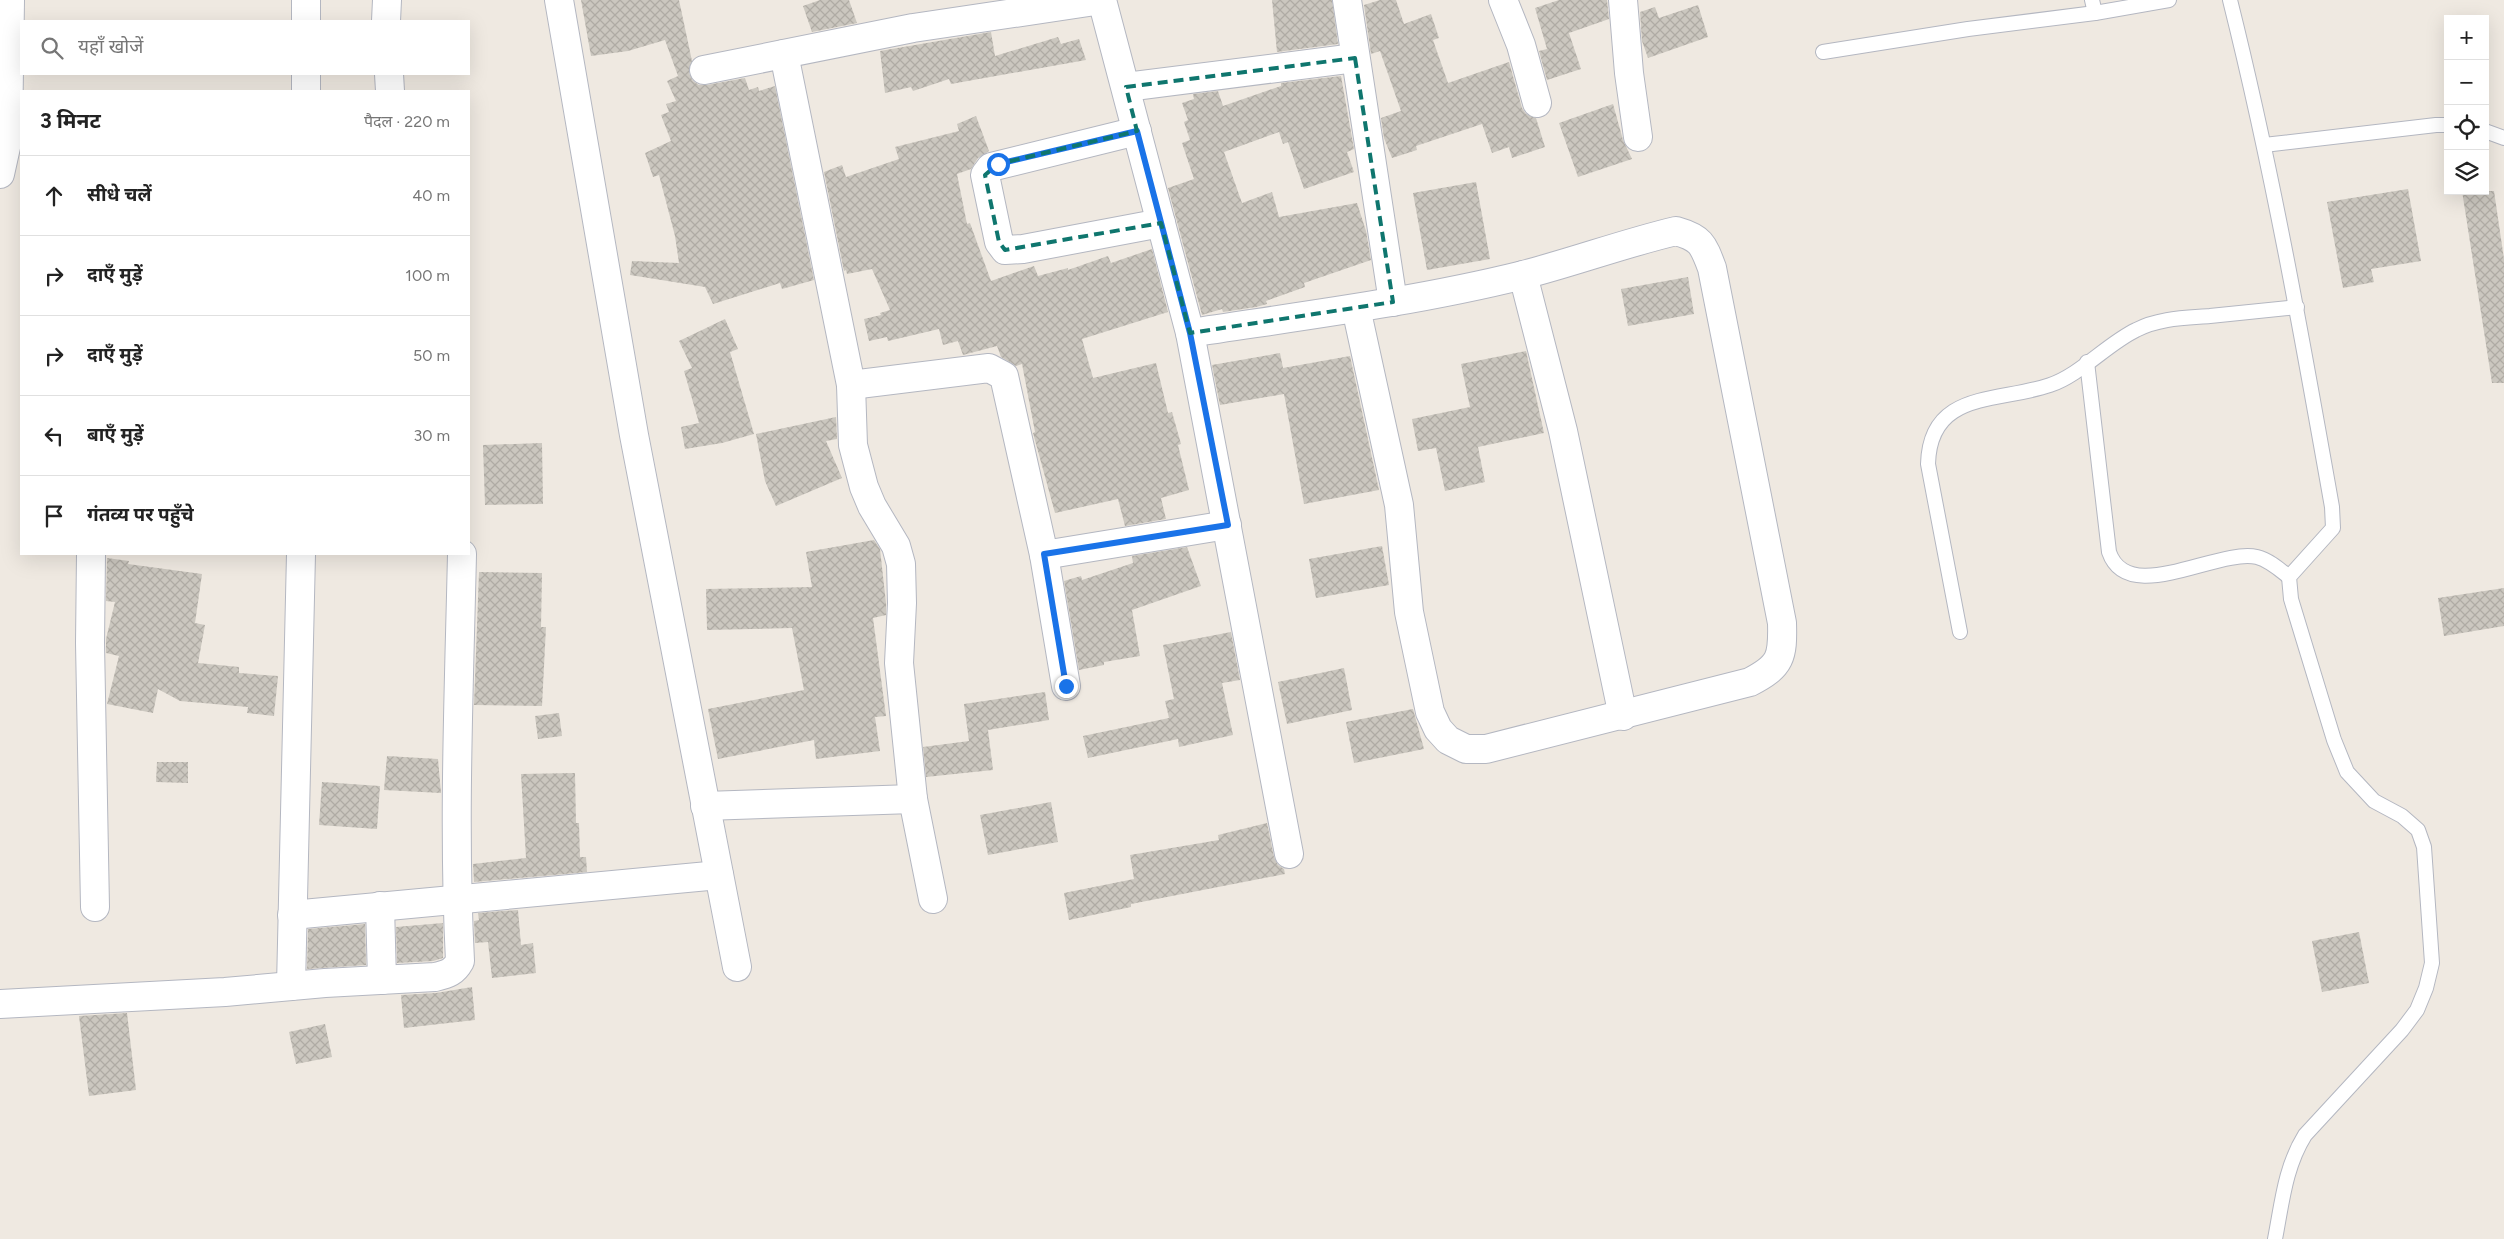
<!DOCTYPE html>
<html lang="hi">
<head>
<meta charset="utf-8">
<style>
  :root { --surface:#fff; --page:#f2f2f2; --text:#222; --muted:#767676; --line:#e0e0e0 }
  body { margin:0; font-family:Figtree,"Noto Sans Devanagari",sans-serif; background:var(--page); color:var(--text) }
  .controls { position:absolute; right:15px; top:15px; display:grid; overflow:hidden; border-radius:0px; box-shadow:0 5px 20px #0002 }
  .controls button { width:45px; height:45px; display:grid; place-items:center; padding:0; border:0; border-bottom:1px solid var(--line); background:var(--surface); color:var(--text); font:25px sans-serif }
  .stop { position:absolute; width:15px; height:15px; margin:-11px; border:4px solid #1a73e8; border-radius:50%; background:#fff }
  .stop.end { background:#1a73e8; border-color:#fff; box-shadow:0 1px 5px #0008 }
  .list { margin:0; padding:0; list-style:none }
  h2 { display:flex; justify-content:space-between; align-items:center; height:65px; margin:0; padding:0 20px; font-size:21px }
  h2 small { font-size:16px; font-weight:400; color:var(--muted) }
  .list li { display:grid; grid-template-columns:32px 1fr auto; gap:15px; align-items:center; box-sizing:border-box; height:80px; padding:0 20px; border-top:1px solid var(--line) }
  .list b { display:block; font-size:19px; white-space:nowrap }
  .list em { font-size:16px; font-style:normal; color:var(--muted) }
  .icon { flex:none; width:28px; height:28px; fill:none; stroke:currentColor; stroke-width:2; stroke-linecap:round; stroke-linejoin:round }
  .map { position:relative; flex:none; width:2504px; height:1239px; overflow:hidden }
  .search { position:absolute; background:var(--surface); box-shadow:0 5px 20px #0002; left:20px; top:20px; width:450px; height:55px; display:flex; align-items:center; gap:12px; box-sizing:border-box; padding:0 18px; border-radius:0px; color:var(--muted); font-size:19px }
  .panel { position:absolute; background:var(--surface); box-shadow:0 5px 20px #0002; left:20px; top:90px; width:450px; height:465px; border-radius:0px }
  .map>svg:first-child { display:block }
  .building { fill:url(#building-cross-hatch) }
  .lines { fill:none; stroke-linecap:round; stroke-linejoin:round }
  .service-casing { stroke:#b4b7c1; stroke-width:16 }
  .minor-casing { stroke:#b4b7c1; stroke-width:30 }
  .service { stroke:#fff; stroke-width:14 }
  .minor { stroke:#fff; stroke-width:28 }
  .route { stroke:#1a73e8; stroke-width:6 }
  .marked { fill:none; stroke:#0f766e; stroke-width:4; stroke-dasharray:10 6; stroke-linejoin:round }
</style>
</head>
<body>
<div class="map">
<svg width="2504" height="1239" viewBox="0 0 2504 1239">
  <defs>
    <pattern id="building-cross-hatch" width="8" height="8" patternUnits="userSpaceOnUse" patternTransform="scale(1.25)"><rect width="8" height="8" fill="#cbc7bf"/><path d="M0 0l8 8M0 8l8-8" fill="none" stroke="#afaba4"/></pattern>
  </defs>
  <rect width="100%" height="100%" fill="#efe9e1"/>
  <!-- building -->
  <g class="building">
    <path d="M581,0h98l13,61 -3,12 4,8 6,4h8l38,-7 4,12 9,-3 1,4 16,-5 39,194 -32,9 -2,-6 -67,21 -8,-17 -75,-12 2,-14 47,2 -4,-27 -16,-61 -6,2 -8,-24 26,-12 -10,-26 8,-3 -3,-8 10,-3 -9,-20 11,-5 -13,-36 -37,11 -37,5z"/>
    <path d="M820,0h29l8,23 -45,9 -9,-26z"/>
    <path d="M1272,0h60l6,44 -61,8z"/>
    <path d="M1380,0h16l8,24 27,-10 8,24 -6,2 15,43 61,-21 13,46 4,6 10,4 9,29 -33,11 -3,-11 -17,6 -10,-29 -66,22 1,4 -25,8 -8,-20 -3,-20 20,-7 -21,-60 -9,3 -7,-49z"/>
    <path d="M1559,0h48l2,19 -40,14 12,36 -34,11 -8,-29 8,-2 -12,-41z"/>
    <path d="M1698,5l10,32 -60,21 -6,-17 -2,-29 15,-5 4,11z"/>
    <path d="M991,32l4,24 63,-19 3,7 18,-5 7,21 -135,24 -2,-5 -36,12 -2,-4 -26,6 -5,-42z"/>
    <path d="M1341,76l13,73 -7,3 7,20 -50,17 -16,-47 -5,2 -4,-12 -55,20 18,51 30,-11 7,25 78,-14 9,28 5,29 -67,23 1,4 -39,14 1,3 -11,3 -33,5 -1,-3 -20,6 -34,-127 26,-9 -12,-36 8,-3 -6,-18 4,-2 -6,-17 12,-4 -1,-5 25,-3 5,15 58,-20v-3z"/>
    <path d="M1613,104l10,36 9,19 -54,18 -19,-54z"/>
    <path d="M976,116l13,35 -11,7 -7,11 -14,5 10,50 3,-1 21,58 43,-15 4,10 30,-8v2l40,-14 3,7 41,-14 16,63 -86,27 11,39 63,-15 12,50 4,-1 9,32 -3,1 11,45 -28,8 5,21 -41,7 -7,-27 -63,14 -22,-80 2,-1 -13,-68 -6,2 -15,-9 -4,-11 -34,9 -5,-14 -15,4 -4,-16 -51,12 -1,-4 -18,4 -5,-22 17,-4 -1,-2 10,-3 -18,-41 -25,5 -1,-4 -2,1 -20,-99 18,-7 4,12 53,-18 -4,-12 64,-16 -2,-7z"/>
    <path d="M1476,182l14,77 -63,11 -14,-77z"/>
    <path d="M2408,189l13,72 -50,8 3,13 -31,6 -16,-86z"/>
    <path d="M2462,191h32l10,68v124h-12z"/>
    <path d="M1688,277l6,37 -66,12 -7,-37z"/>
    <path d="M725,319l13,30 -8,3 24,82 -32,9 -37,6 -4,-22 18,-4 -15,-52 8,-3 -13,-27z"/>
    <path d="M1526,351l18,82 -66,14 7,35 -40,9 -9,-43 -18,3 -6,-32 58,-12 -9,-43z"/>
    <path d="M1280,353l3,15 67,-12 29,134 -75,14 -20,-110 -64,11 -8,-40z"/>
    <path d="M836,417l1,22 -11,2 16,37 -66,28 -11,-25 -9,-47z"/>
    <path d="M542,443l1,61 -58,1 -2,-60z"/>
    <path d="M874,540l6,9 6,54v12l-13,3 13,98 -11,1 5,34 -64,8 -2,-19 -96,19 -10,-50 96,-19 -12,-62 -85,2 -1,-41 106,-2 -6,-35z"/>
    <path d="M1382,546l7,39 -73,13 -7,-39z"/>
    <path d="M1187,547l14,39 -69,24 8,46 -36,6v3l-25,5 -15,-89 17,-5 1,4 51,-17 -1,-7z"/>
    <path d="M107,558l22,3 -1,3 74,10 -7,49 10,2 -7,38 41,4v6l39,3 -4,40 -27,-3 1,-6 -68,-6 -22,-12 -5,24 -46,-9 12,-48 -13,-3v-14l9,-37 -9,-1z"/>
    <path d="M479,572l63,1 -1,54h5l-4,79 -68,-1z"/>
    <path d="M2504,588v38l-60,10 -6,-38z"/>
    <path d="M1231,632l9,48 -18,3 11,52 -54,12 -1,-8 -90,19 -5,-22 86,-18 -4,-17 9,-2 -11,-54z"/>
    <path d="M1344,668l8,42 -65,14 -9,-42z"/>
    <path d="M1045,692l4,28 -61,10 5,40 -67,7 -3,-30 46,-6 -5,-37z"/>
    <path d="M1413,709l11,40 -70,14 -8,-41z"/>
    <path d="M559,713l3,23 -24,3 -3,-23z"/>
    <path d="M387,756l51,3 3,34 -57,-3z"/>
    <path d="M157,762h31v21l-32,-1z"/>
    <path d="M575,773l1,50h3l1,34h6l1,15 -113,10 -1,-18 53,-6 -5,-84z"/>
    <path d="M322,782l58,4 -3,43 -58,-4z"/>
    <path d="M1051,802l7,40 -70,13 -8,-40z"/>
    <path d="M1267,823l7,34 4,8 6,4 1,5 -154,30v3l-62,13 -5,-27 70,-14 -4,-24 89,-15 -1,-5z"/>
    <path d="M518,910l3,35 12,-2 3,30 -44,5 -4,-36 -13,1 -1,-22 5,-1 -1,-7z"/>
    <path d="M443,923v35l-10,3 -36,2 -1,-36z"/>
    <path d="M365,924l1,41 -59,4 1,-40z"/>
    <path d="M2359,932l10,51 -47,9 -10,-51z"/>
    <path d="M472,987l3,33 -71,8 -3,-33 35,-2z"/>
    <path d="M127,1013l9,77 -47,6 -10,-80z"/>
    <path d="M325,1024l7,33 -36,7 -7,-32z"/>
  </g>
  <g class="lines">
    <defs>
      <g id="service">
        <path d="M2092,0l3,13 74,-13"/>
        <path d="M2230,0c42,168 72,337 102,507l1,21 -44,49 2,22 43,141 13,32 27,29 28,15 16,14 6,17 8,116 -6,25 -9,22 -15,20 -97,105c-20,32 -23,68 -30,104"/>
        <path d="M1823,52l145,-23 127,-16"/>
        <path d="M2485,131l19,7"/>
        <path d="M2264,145l172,-20h12"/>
        <path d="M2087,362l22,190c19,55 108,-4 148,5 12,3 22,12 32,20"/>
        <path d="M1960,632l-32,-168c2,-74 70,-61 122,-79 30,-10 57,-41 86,-55 23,-12 49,-12 74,-14 29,-3 58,-6 87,-9"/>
      </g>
      <g id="minor">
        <path d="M306,0v21"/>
        <path d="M559,0l75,435 103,532"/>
        <path d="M1102,0l88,333 99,521"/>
        <path d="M1347,0l46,302"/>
        <path d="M1503,0l18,45 16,58"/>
        <path d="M1623,0l6,73 9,64"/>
        <path d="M386,21l1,-21"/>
        <path d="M784,54l67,331 2,60 11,42 8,19 24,40 5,18 1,39 -3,60 14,136 20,100"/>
        <path d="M704,70l209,-42 189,-28"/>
        <path d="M306,74v17"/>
        <path d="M389,74l1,17"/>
        <path d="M1126,87l229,-29"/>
        <path d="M1137,131l-146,36 -6,8 14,67 6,8 18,-1 138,-26"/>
        <path d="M0,174l8,-36 2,-138"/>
        <path d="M1523,275l40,156 60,285"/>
        <path d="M1190,333c111,-17 224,-31 333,-58 51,-13 102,-32 153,-44 25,7 27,13 36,37l70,355c1,34 -1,43 -32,59l-264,67h-20l-18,-9 -10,-11 -8,-17 -21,-100 -10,-107 -43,-197"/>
        <path d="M851,385l138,-17 15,8 40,179 183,-30"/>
        <path d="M91,554l-1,89 5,264"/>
        <path d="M1044,555l22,131"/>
        <path d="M705,806l208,-7"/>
        <path d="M380,906l2,74"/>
        <path d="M292,915l427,-40"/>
        <path d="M291,986l10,-432"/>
        <path d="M0,1004l225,-12 100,-9 110,-6c13,-3 19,-5 25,-16 -7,-135 -1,-271 2,-407"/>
      </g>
    </defs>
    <!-- service casing -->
    <use href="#service" class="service-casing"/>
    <!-- minor casing -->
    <use href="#minor" class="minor-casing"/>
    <!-- service -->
    <use href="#service" class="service"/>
    <!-- minor -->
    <use href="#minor" class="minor"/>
  </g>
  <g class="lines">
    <!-- route -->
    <path class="route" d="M998,164l139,-33 53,202 38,192 -184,29 22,132"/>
  </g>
  <!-- marked area -->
  <path class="marked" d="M1355,58l38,244 -203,31 -29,-110 -156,27 -6,-8 -14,-67 13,-11 139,-33 -11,-44z"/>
</svg>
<div class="controls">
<button>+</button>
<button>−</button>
<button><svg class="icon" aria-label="locate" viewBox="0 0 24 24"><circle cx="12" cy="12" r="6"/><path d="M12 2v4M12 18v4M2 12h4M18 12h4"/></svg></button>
<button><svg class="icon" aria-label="layers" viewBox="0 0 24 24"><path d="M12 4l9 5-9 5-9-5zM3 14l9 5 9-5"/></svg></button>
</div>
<div class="stop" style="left:998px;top:164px"></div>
<div class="stop end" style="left:1066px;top:686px"></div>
<div class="search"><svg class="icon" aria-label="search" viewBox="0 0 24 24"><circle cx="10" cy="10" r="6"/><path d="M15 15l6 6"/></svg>यहाँ खोजें</div>
<section class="panel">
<h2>3 मिनट<small>पैदल · 220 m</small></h2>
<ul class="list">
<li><svg class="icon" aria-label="ahead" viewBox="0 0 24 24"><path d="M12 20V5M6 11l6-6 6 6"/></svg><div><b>सीधे चलें</b></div><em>40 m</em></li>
<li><svg class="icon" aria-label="right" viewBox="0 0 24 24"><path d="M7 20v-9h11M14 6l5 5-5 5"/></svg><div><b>दाएँ मुड़ें</b></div><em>100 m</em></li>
<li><svg class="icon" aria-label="right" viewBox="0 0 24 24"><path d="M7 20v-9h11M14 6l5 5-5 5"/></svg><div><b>दाएँ मुड़ें</b></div><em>50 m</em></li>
<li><svg class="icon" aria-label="left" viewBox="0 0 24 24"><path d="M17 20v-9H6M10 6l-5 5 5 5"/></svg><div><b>बाएँ मुड़ें</b></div><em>30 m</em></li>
<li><svg class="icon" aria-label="arrive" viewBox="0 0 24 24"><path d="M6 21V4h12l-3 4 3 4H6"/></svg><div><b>गंतव्य पर पहुँचे</b></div></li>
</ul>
</section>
</div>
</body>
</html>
